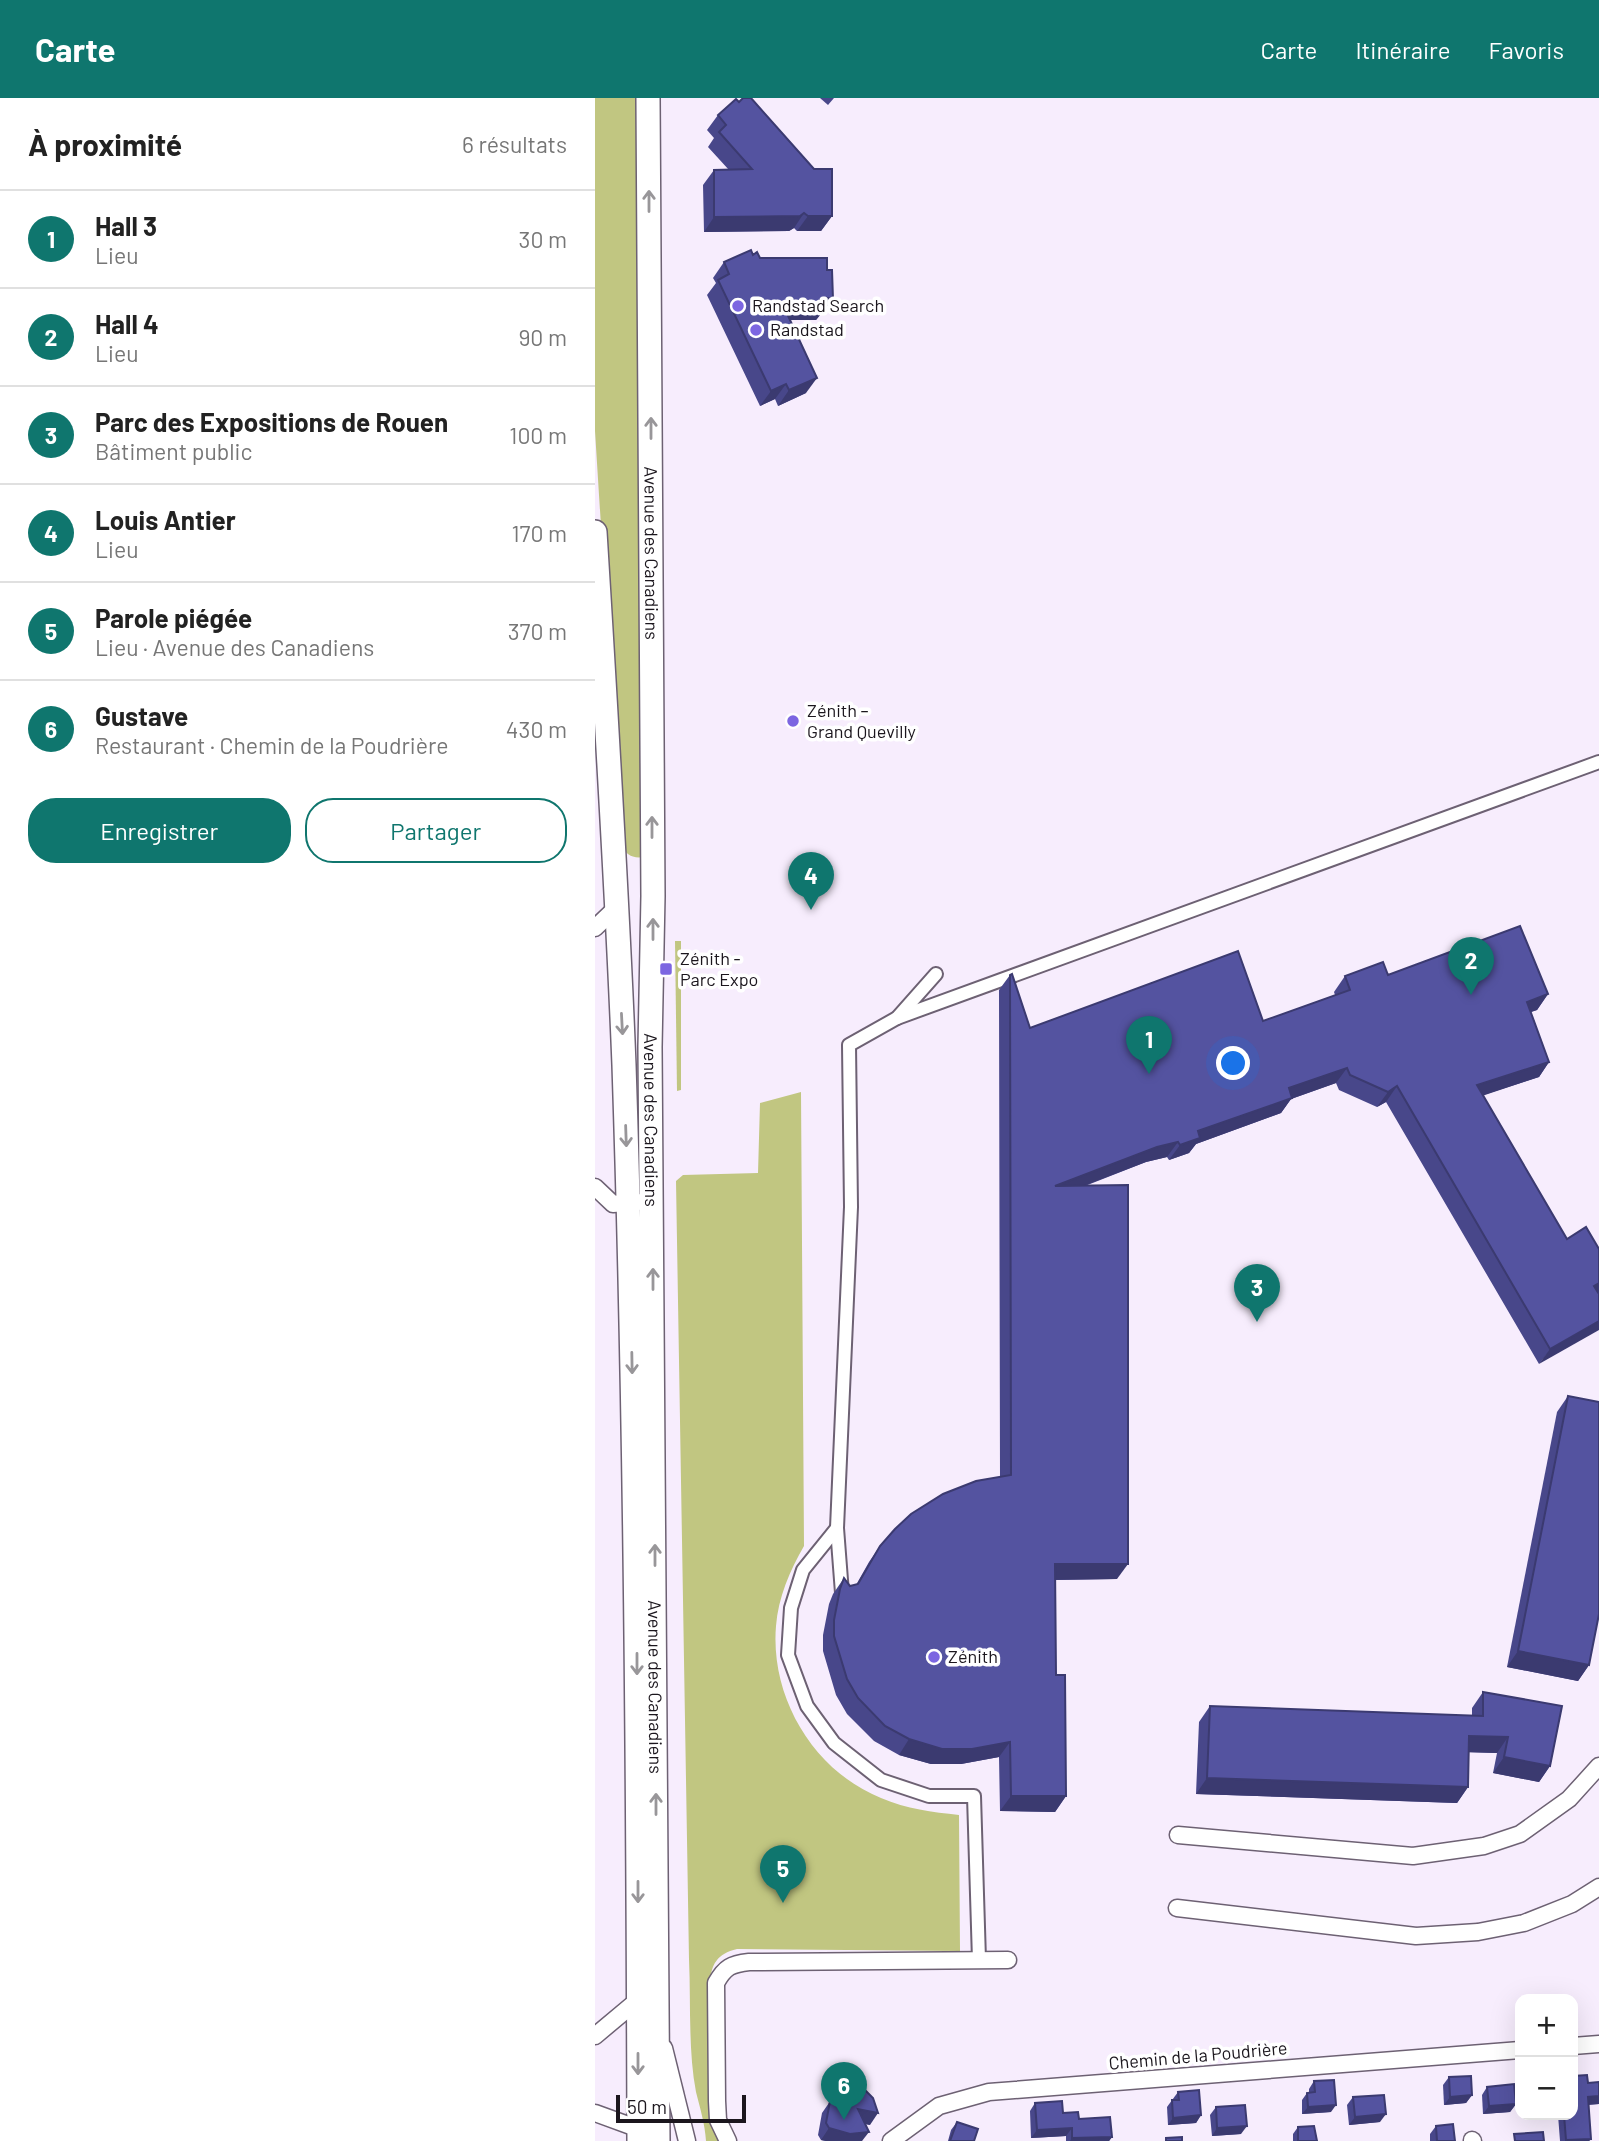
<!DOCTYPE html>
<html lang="fr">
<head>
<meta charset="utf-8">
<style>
  :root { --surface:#fff; --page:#f6f6f6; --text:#222; --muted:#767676; --line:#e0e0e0; --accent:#0f766e }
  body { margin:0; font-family:Barlow,sans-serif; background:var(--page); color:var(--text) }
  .controls { position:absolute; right:21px; bottom:21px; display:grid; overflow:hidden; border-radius:14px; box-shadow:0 7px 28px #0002 }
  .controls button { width:63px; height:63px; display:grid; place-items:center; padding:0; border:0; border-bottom:2px solid var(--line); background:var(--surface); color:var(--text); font:35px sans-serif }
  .scale { position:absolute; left:21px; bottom:18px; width:130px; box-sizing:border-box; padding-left:7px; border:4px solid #1b161d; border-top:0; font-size:19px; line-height:24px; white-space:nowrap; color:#1b161d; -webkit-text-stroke:5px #fff; paint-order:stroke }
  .you { position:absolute; left:639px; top:966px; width:24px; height:24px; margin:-18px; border:5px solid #fff; border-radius:50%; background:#1a73e8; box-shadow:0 0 0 10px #1a73e833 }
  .badge { display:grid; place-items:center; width:46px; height:46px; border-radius:50%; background:var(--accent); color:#fff; font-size:23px; font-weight:700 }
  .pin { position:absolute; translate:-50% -58px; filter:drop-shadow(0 2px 4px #0008) }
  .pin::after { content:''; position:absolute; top:37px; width:24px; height:21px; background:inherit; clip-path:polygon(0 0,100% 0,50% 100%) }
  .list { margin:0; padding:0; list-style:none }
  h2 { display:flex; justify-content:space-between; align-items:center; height:91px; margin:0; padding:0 28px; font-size:30px }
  h2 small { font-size:23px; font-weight:400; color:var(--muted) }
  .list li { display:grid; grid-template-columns:46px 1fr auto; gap:21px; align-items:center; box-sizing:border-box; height:98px; padding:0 28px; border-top:2px solid var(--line) }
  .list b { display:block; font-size:26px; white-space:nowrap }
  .list p { margin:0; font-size:23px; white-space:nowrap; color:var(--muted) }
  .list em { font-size:23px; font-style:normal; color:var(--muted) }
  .actions { display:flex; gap:14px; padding:21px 28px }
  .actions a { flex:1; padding:16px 0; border:2px solid var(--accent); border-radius:28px; text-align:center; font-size:24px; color:var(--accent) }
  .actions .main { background:var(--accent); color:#fff }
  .map { position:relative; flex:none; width:1004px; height:2043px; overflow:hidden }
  header { display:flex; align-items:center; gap:42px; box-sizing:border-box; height:98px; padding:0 35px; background:var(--accent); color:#fff }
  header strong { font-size:33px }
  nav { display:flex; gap:38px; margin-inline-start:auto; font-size:24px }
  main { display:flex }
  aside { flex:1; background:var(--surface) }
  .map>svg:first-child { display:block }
  .green { fill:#c1c681 }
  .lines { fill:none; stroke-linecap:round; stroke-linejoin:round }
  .pedestrian-casing { stroke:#6d6173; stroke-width:16 }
  .minor-casing { stroke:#6d6173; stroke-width:19 }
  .secondary-casing { stroke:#6d6173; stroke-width:26 }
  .pedestrian { stroke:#fff; stroke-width:12 }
  .minor { stroke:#fff; stroke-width:16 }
  .secondary { stroke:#fff; stroke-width:23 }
  .wall { fill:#48478a }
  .shaded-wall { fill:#3b3a70 }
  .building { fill:#5453a0; stroke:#3b3a70; stroke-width:2 }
  .oneway { stroke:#989699 }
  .poi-dot { fill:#7c66e1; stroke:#fff; stroke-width:2.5 }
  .labels { text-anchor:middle; stroke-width:7; stroke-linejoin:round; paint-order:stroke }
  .poi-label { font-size:18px; fill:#1b161d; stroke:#fff; text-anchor:start }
  .street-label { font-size:18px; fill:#1b161d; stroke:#fff }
</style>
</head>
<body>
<header>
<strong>Carte</strong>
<nav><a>Carte</a><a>Itinéraire</a><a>Favoris</a></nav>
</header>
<main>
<aside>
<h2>À proximité<small>6 résultats</small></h2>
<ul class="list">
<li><span class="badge">1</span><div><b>Hall 3</b><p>Lieu</p></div><em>30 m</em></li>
<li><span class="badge">2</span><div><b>Hall 4</b><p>Lieu</p></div><em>90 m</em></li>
<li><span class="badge">3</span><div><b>Parc des Expositions de Rouen</b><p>Bâtiment public</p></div><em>100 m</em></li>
<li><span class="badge">4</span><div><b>Louis Antier</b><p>Lieu</p></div><em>170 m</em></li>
<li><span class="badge">5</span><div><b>Parole piégée</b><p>Lieu · Avenue des Canadiens</p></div><em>370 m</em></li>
<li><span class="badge">6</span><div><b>Gustave</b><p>Restaurant · Chemin de la Poudrière</p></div><em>430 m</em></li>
</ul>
<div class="actions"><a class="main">Enregistrer</a><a>Partager</a></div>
</aside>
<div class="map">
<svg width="1004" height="2043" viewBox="0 0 1004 2043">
  <rect width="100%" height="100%" fill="#f7edfd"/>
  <!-- green -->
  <g class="green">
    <path d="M0,0h46l3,759c-12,2 -19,-3 -23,-13l-26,-413z"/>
    <path d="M80,843h6v149l-4,1z"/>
    <path d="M206,994l3,454c-14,24 -26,52 -28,80 -6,72 38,145 105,172 26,11 51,14 78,17l1,136 -223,-2c-20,5 -26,15 -27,35l11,157h-15c-1,-17 -6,-33 -10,-49 -8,-42 -5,-89 -7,-133l-13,-778 7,-6 75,-2 2,-70z"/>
  </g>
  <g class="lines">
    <defs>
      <g id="pedestrian">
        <path d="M302,920l702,-256"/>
        <path d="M242,1430l-34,42 -12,38 -3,47 19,51 27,37 47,37 48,16h45l5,164"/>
        <path d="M247,1495l-5,-65 14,-321 -2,-162 48,-27 39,-44"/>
      </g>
      <g id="minor">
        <path d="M0,830l22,-21"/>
        <path d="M0,1089l18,17 25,-2"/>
        <path d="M583,1737l235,21 71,-10 36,-12 49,-35 30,-33"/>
        <path d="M582,1810l239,28 62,-4 46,-9 48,-19 27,-17"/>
        <path d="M0,1938l43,-36"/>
        <path d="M978,1948l26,-2"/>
        <path d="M69,1950l23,93"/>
        <path d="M0,2015l44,16"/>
        <path d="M877,2042l1,1"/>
        <path d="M133,2043l-10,-21 -1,-19 -1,-118c9,-16 15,-19 33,-21l259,-2"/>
        <path d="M296,2043l48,-35 50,-14 531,-42"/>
      </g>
      <g id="secondary">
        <path id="s1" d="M53,0l5,798 -3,151 8,1094"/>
        <path d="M0,434c11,177 22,355 29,533 12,359 14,717 15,1076"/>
      </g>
    </defs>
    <!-- pedestrian casing -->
    <use href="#pedestrian" class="pedestrian-casing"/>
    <!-- minor casing -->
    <use href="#minor" class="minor-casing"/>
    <!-- secondary casing -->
    <use href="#secondary" class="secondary-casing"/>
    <!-- pedestrian -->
    <use href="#pedestrian" class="pedestrian"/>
    <!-- minor -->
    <use href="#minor" class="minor"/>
    <!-- secondary -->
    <use href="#secondary" class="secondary"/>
  </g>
  <!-- wall -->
  <g class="wall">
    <path d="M225,0h14l-6,7z"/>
    <path d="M123,17l114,101 -11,15h-24l-3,-3 -5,3 -85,1 -1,-47 11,-15h15l-21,-23 6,-9 -7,-8z"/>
    <path d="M158,157l7,3 67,12 6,29 -17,21h-26l16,73 -28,13 -3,-7 -15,7 -53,-111 9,-12 -3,-5 11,-16z"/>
    <path d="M415,877l20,53 233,-7 72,-26 -1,-3 11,-16 43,-1 160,19 -11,16 -6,2 18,50 -10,15 -56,18 115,197 -59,72 -153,-262 -9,5 -38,-17 -3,-7 -45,16 -10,14 -85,31 -7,9 -20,7 -2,-3 -21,5 -61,24 32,393 -62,1 1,95 10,121 -11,16 -55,-1 -1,-54 -38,7h-30l-32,-9 -25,-14 -27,-27 -11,-19 -13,-44v-16l6,-31 4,-10 11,-16 6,8 6,-1 13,-23 11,-16 120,-69 -1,-487z"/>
    <path d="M973,1298l21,269 -11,16 -71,-14 50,-255z"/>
    <path d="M888,1594l67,74 -11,16 -46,-9 4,-20 -29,-1v35l-11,16 -261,-9 3,-72 11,-16 262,10v-8z"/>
    <path d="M854,1979l23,18 -6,8 -22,2 -1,-20z"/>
    <path d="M719,1983l17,31 -29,2v-14l5,-7h2v-4z"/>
    <path d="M993,1985l11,21 -11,1 3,34 -2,2h-29l-2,-26h15z"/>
    <path d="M245,1989l30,38 -5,-1 -3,17h-36l-5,-1 -3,-5 4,-22z"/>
    <path d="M892,1989l29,17 -6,8 -27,2 -1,-19z"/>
    <path d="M583,1994l23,23 -5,8 -28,2 -1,-18z"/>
    <path d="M758,1999l27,25 -31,3 -2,-20z"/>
    <path d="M440,2005l44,16 33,18 -3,4h-43v-5l-35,2 -1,-27z"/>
    <path d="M621,2009l25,27 -29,2 -2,-21z"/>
    <path d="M362,2024l17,19h-26l3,-11z"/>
    <path d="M841,2028l19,15h-25v-7z"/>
    <path d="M703,2029l19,14h-24v-7z"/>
  </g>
  <!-- shaded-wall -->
  <g class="shaded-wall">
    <path d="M209,115l-10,15 -5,3 -85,1 10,-15z"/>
    <path d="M213,118h24l-11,15h-24z"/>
    <path d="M232,200l6,1 -17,21h-44l11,-15z"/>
    <path d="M222,280l-11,15 -28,13 11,-16z"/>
    <path d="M191,286l-11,15 -15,7 11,-15z"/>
    <path d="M953,896l-11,16 -21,7 11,-15z"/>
    <path d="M954,964l-10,15 -72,24 10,-16z"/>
    <path d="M752,970l-11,15 -45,16 -10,14 -85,31 -7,9 -20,7 11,-15 18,-14 91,-43z"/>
    <path d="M802,988l-11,16 -9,5 11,-15z"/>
    <path d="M583,1044l-11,15 -21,5 -102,39 11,-15 102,-39z"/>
    <path d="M1004,1185v9l-16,9 11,-15z"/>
    <path d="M1004,1223v9l-60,34 11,-15z"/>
    <path d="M460,1466h73l-11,15 -73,1z"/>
    <path d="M923,1553l71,14 -11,16 -71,-14z"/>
    <path d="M874,1638l39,1 -11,16 -39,-1z"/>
    <path d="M314,1641l101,3 -11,15 -38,7h-30l-32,-9z"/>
    <path d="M909,1659l46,9 -11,16 -46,-9z"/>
    <path d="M612,1680l261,9 -11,16 -261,-9z"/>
    <path d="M416,1698h55l-11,16 -55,-1z"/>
    <path d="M877,1997l-6,8 -22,2 6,-8z"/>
    <path d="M1004,1998v8l-17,1 6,-8z"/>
    <path d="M921,2006l-6,8 -27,2 6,-8z"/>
    <path d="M741,2007l-5,7 -29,2 6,-7z"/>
    <path d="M263,2011l20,4 -8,12 -20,-5z"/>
    <path d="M791,2016l-6,8 -31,3 6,-8z"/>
    <path d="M606,2017l-5,8 -28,2 5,-7z"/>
    <path d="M652,2028l-6,8 -29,2 5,-8z"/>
    <path d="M234,2030l40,4 -7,9h-36l-5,-1z"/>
    <path d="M477,2030l-6,8 -35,2 6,-8z"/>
    <path d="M517,2039l-3,4h-39l2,-3z"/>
    <path d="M996,2041l-2,2h-24l1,-1z"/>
  </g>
  <!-- building -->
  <g class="building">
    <path d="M148,0h8l63,71h18v47h-24l-4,-3 -4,3 -86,1v-47l38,-1 -33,-37 7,-7 -8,-10 18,-16 3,3z"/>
    <path d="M156,152l2,5 4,-3 3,6h67v12h5l1,29 -6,-1v6l-44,1 34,73 -28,12 -3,-6 -15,7 -53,-111 11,-6 -5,-12z"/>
    <path d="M925,828l28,68 -21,8 22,60 -72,23 90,154 19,-12 13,22v34l-5,3 5,8v27l-49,28 -153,-263 -9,6 -38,-17 -3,-7 -58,20 3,10 -94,33 2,7 -20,7 -2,-3 -21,5 -102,39 73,-1v379h-73l1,111h9l1,121h-55l-1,-54 -38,7h-30l-33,-10 -24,-13 -27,-28 -11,-19 -13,-43v-16l6,-31 4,-11 6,8 8,-2 22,-38 15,-17 16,-15 32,-20 33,-13 35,-6 -1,-500 2,-1 18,54 208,-77 25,70 87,-31 -5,-14 38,-14 5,13z"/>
    <path d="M973,1298l31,6v212l-10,51 -71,-14z"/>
    <path d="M888,1594l79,14 -12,60 -46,-9 4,-20 -39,-1 -1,51 -261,-9 3,-72 273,10z"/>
    <path d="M992,1977l1,8 11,-1v14l-11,1 3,42 -25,1 -2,-25h9v-39z"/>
    <path d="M876,1978l1,19 -22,2 -1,-20z"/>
    <path d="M739,1982l2,25 -28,2 -1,-14 8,-1 -1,-11z"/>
    <path d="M919,1986l2,20 -27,2 -2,-19z"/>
    <path d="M265,1987l13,13 5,15 -20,-4 11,23 -19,2 -21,-6 -3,-5 4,-22 10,-14z"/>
    <path d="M604,1992l2,25 -28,3 -1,-18h7l-1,-8z"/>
    <path d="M789,1997l2,19 -31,3 -2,-20z"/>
    <path d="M467,2003l1,12 15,-1 1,7 31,-2 2,20 -40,1v-10l-35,2 -2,-27z"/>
    <path d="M650,2007l2,21 -30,2 -1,-21z"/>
    <path d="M362,2024l21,7 -4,12h-24z"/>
    <path d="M858,2026l2,17h-18l-1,-15z"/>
    <path d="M719,2028l3,15h-19v-14z"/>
    <path d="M948,2034l1,9h-29l-1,-7z"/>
    <path d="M587,2039v4h-16v-3z"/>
  </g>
  <!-- one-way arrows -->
  <defs><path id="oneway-shaft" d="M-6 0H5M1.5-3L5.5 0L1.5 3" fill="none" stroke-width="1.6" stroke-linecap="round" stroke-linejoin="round" transform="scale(1.75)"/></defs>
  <g class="oneway">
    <use href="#oneway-shaft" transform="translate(54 103) rotate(-90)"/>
    <use href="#oneway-shaft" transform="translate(56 330) rotate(-90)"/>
    <use href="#oneway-shaft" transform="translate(57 729) rotate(-90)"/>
    <use href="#oneway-shaft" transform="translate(58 831) rotate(-90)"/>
    <use href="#oneway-shaft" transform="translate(27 926) rotate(87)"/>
    <use href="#oneway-shaft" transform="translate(31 1038) rotate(88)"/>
    <use href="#oneway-shaft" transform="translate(58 1181) rotate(-90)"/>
    <use href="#oneway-shaft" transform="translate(37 1265) rotate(89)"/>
    <use href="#oneway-shaft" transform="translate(60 1457) rotate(-90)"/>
    <use href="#oneway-shaft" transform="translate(42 1566) rotate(90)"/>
    <use href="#oneway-shaft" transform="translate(61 1706) rotate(-90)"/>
    <use href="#oneway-shaft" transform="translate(43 1794) rotate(90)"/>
    <use href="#oneway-shaft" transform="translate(43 1966) rotate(90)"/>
  </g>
  <!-- markers -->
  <g class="poi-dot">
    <circle cx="143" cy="208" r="7"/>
    <circle cx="161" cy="232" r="7"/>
    <circle cx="198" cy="623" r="7"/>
    <rect x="64" y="864" width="14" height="14" rx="3.5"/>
    <circle cx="339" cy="1559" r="7"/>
  </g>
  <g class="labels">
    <!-- poi labels -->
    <g class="poi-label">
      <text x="157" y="214">Randstad Search</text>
      <text x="175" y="238">Randstad</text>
      <text x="212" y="619">Zénith –<tspan x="212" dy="21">Grand Quevilly</tspan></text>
      <text x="85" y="867">Zénith -<tspan x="85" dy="21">Parc Expo</tspan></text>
      <text x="353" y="1565">Zénith</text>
    </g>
    <!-- street labels -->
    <g class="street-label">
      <text dy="6" stroke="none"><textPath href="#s1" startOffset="455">Avenue des Canadiens</textPath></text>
      <text dy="6" stroke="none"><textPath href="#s1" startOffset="1022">Avenue des Canadiens</textPath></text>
      <text dy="6" stroke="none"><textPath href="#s1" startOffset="1589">Avenue des Canadiens</textPath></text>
      <text transform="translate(603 1958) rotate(-5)" y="6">Chemin de la Poudrière</text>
    </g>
  </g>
</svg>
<div class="controls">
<button>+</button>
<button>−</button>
</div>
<div class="scale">50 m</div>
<div class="you"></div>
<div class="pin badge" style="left:554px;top:976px">1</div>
<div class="pin badge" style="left:876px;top:897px">2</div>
<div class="pin badge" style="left:662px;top:1224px">3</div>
<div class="pin badge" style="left:216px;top:812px">4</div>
<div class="pin badge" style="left:188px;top:1805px">5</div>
<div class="pin badge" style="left:249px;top:2022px">6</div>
</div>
</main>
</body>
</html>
